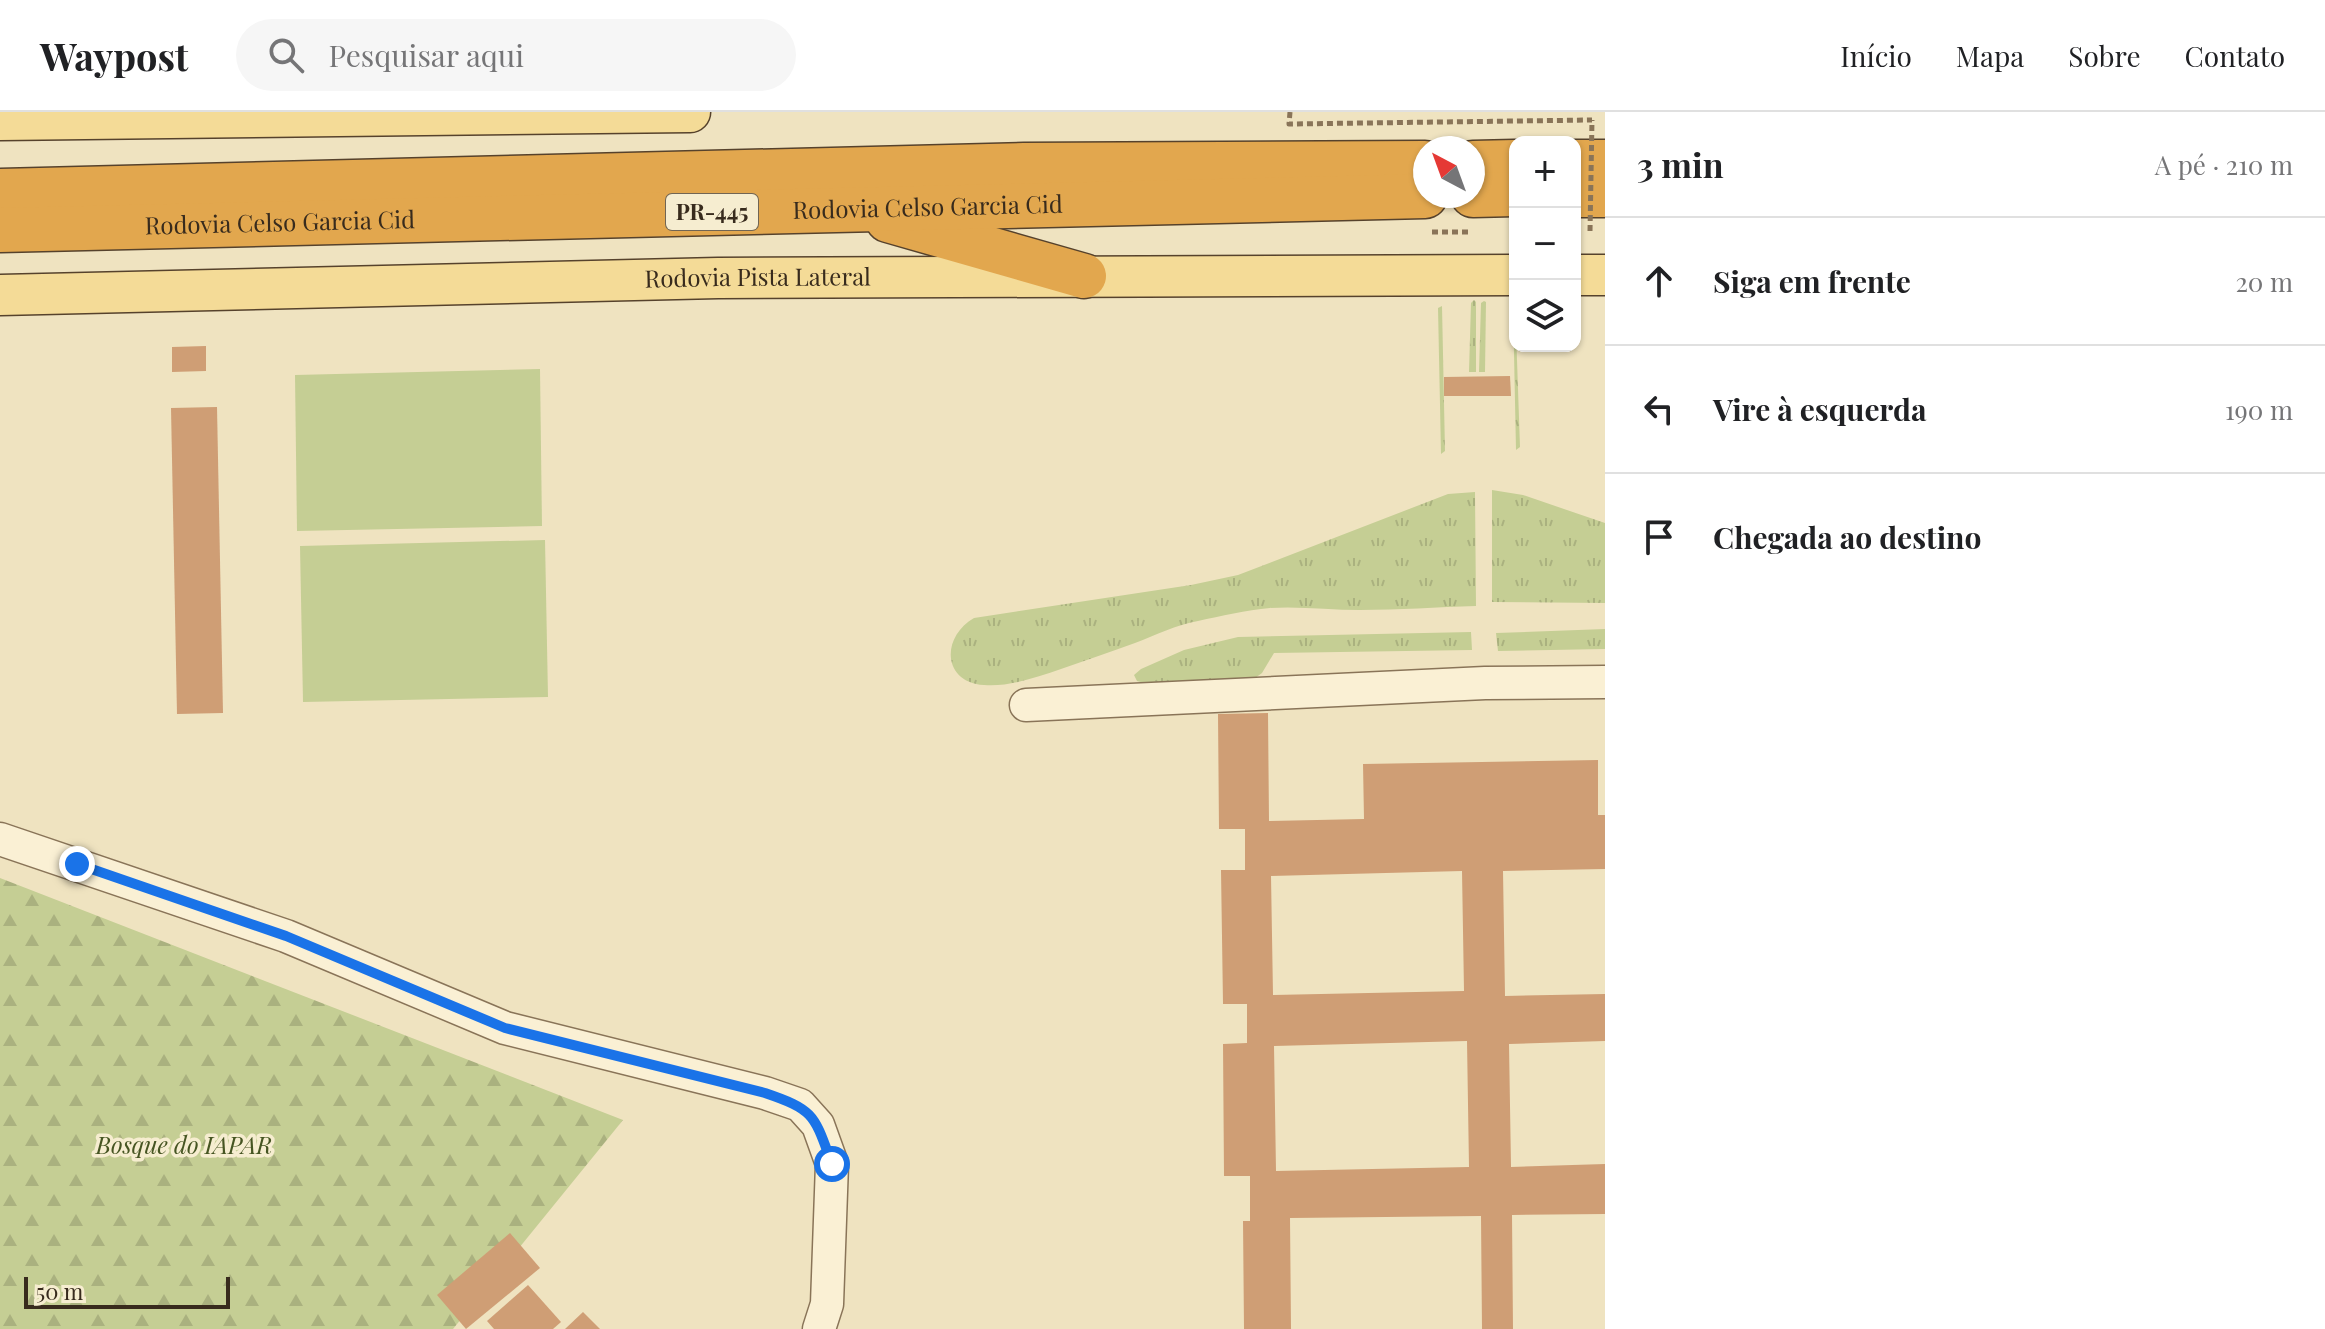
<!DOCTYPE html>
<html lang="pt">
<head>
<meta charset="utf-8">
<style>
  :root { --surface:#fff; --page:#f6f6f6; --text:#202124; --muted:#757577; --line:#e0e0e0 }
  body { margin:0; font-family:"Playfair Display",serif; background:var(--page); color:var(--text) }
  .controls { position:absolute; right:24px; top:24px; display:grid; overflow:hidden; border-radius:16px; box-shadow:0 2px 6px #0004 }
  .controls button { width:72px; height:72px; display:grid; place-items:center; padding:0; border:0; border-bottom:2px solid var(--line); background:var(--surface); color:var(--text); font:40px sans-serif }
  .compass { position:absolute; left:1413px; top:24px; width:72px; height:72px; border-radius:50%; background:var(--surface); box-shadow:0 2px 6px #0004; rotate:319deg }
  .scale { position:absolute; left:24px; bottom:20px; width:206px; box-sizing:border-box; padding-left:8px; border:4px solid #382b1d; border-top:0; font-size:22px; line-height:28px; white-space:nowrap; color:#382b1d; -webkit-text-stroke:6px #f6edd0; paint-order:stroke }
  .stop { position:absolute; width:24px; height:24px; margin:-18px; border:6px solid #1a73e8; border-radius:50%; background:#fff }
  .stop.end { background:#1a73e8; border-color:#fff; box-shadow:0 2px 8px #0008 }
  .list { margin:0; padding:0; list-style:none }
  h2 { display:flex; justify-content:space-between; align-items:center; height:104px; margin:0; padding:0 32px; font-size:34px }
  h2 small { font-size:26px; font-weight:400; color:var(--muted) }
  .list li { display:grid; grid-template-columns:52px 1fr auto; gap:24px; align-items:center; box-sizing:border-box; height:128px; padding:0 32px; border-top:2px solid var(--line) }
  .list b { display:block; font-size:30px; white-space:nowrap }
  .list em { font-size:26px; font-style:normal; color:var(--muted) }
  .icon { flex:none; width:44px; height:44px; fill:none; stroke:currentColor; stroke-width:2; stroke-linecap:round; stroke-linejoin:round }
  .map { position:relative; flex:none; width:1605px; height:1217px; overflow:hidden }
  header { display:flex; align-items:center; gap:48px; box-sizing:border-box; height:112px; padding:0 40px; background:var(--surface); border-bottom:2px solid var(--line) }
  header strong { font-size:38px }
  nav { display:flex; gap:44px; margin-inline-start:auto; font-size:28px }
  .search { width:560px; height:72px; background:var(--page); display:flex; align-items:center; gap:20px; box-sizing:border-box; padding:0 28px; border-radius:44px; color:var(--muted); font-size:30px }
  main { display:flex }
  aside { flex:1; background:var(--surface) }
  .map>svg:first-child { display:block }
  .grass { fill:url(#grass-tufts) }
  .forest { fill:url(#forest-firs) }
  .pitch { fill:#c5ce94 }
  .building { fill:#cf9e75; fill-rule:evenodd }
  .lines { fill:none; stroke-linecap:round; stroke-linejoin:round }
  .minor-casing { stroke:#897458; stroke-width:35 }
  .major-casing { stroke:#56422c; stroke-width:43 }
  .highway-casing { stroke:#56422c; stroke-width:47 }
  .path { stroke:#897458; stroke-width:5; stroke-dasharray:6 4; stroke-linecap:butt }
  .minor { stroke:#faf0d4; stroke-width:32 }
  .major { stroke:#f4db97; stroke-width:40 }
  .highway { stroke:#e2a74e; stroke-width:44 }
  .path-bridge { stroke:#897458; stroke-width:5; stroke-dasharray:6 4; stroke-linecap:butt }
  .route { stroke:#1a73e8; stroke-width:10 }
  .labels { text-anchor:middle; stroke-width:7; stroke-linejoin:round; paint-order:stroke }
  .shield { fill:#f6edd0; stroke:#716553; stroke-width:2 }
  .shield-label { font-size:22px; font-weight:bold; fill:#382b1d }
  .street-label { font-size:24px; fill:#382b1d; stroke:#f6edd0 }
  .park-label { font-size:24px; font-style:italic; fill:#465522; stroke:#f6edd0 }
</style>
</head>
<body>
<header>
<strong>Waypost</strong>
<div class="search"><svg class="icon" aria-label="search" viewBox="0 0 24 24"><circle cx="10" cy="10" r="6"/><path d="M15 15l6 6"/></svg>Pesquisar aqui</div>
<nav><a>Início</a><a>Mapa</a><a>Sobre</a><a>Contato</a></nav>
</header>
<main>
<div class="map">
<svg width="1605" height="1217" viewBox="0 0 1605 1217">
  <defs>
    <pattern id="grass-tufts" width="24" height="20" patternUnits="userSpaceOnUse" patternTransform="scale(2)"><rect width="24" height="20" fill="#c5ce94"/><path d="M3 7l-1-3M5 7V3M7 7l1-3M15 17l-1-3M17 17v-4M19 17l1-3" fill="none" stroke="#aab17f"/></pattern>
    <pattern id="forest-firs" width="22" height="20" patternUnits="userSpaceOnUse" patternTransform="scale(2)"><rect width="22" height="20" fill="#c5ce94"/><path d="M5 1l3.5 6h-7zM16 11l3.5 6h-7z" fill="#aab17f"/></pattern>
  </defs>
  <rect width="100%" height="100%" fill="#efe3c0"/>
  <!-- grass -->
  <g class="grass">
    <path d="M1474,188l2,2v70h-7l2,-69z"/>
    <path d="M1484,189l2,1 -1,70h-6l2,-69z"/>
    <path d="M1515,190l5,145 -4,3 -3,-145z"/>
    <path d="M1442,194l3,145 -4,3 -3,-146z"/>
    <path d="M1492,378l31,5 82,28v80l-113,-1z"/>
    <path d="M1475,380l1,114c-39,1 -77,4 -116,4 -30,0 -61,-4 -90,-2 -24,2 -49,8 -72,13 -22,4 -42,14 -63,22 -24,9 -49,17 -74,26 -24,8 -51,18 -77,16 -42,-3 -43,-48 -10,-67l217,-33 47,-10 210,-81z"/>
    <path d="M1605,517v20l-107,2 -2,-18z"/>
    <path d="M1471,520l1,18 -198,3 -12,20 -11,8 -107,2 -7,-2 -3,-6 7,-6 43,-19 54,-13z"/>
  </g>
  <!-- forest -->
  <path class="forest" d="M0,766l623,242 -170,209h-453z"/>
  <!-- pitch -->
  <g class="pitch">
    <path d="M540,257l2,157 -245,5 -2,-156z"/>
    <path d="M545,428l3,157 -245,5 -3,-156z"/>
  </g>
  <!-- building -->
  <g class="building">
    <path d="M206,234v25l-34,1v-25z"/>
    <path d="M1510,264l1,20h-67v-19z"/>
    <path d="M217,295l6,306 -46,1 -6,-306z"/>
    <path d="M1268,601l1,108 95,-2 -1,-55 235,-4v55h7v54l-102,2 2,125 100,-2v47l-96,3 2,123 94,-3v50l-93,1 1,114h-31l-1,-113 -191,2 1,111h-47l-1,-108h7v-45h-26l-1,-132 24,-1v-39h-24l-2,-134h24v-41h-26l-1,-115zM1462,759l2,120 -191,4 -2,-119zM1467,929l2,126 -193,4 -2,-125z"/>
    <path d="M510,1121l30,35 -74,61 -29,-34z"/>
    <path d="M528,1173l33,37 -8,7h-59l-7,-8z"/>
    <path d="M583,1200l17,17h-35z"/>
  </g>
  <g class="lines">
    <defs>
      <g id="minor">
        <path d="M1026,593l459,-22 120,-1"/>
        <path d="M0,727l286,97 219,92 260,65 35,12 18,20 14,39 -5,140 -8,25"/>
      </g>
      <g id="major">
        <path d="M0,8l690,-8"/>
        <path d="M1575,163h30"/>
        <path id="s1" d="M0,183l718,-17 797,-3"/>
      </g>
      <g id="highway">
        <path d="M1575,50h30"/>
        <path d="M1473,51l42,-1"/>
        <path d="M0,79l1024,-26 401,-2"/>
        <path d="M1473,83l42,-1"/>
        <path d="M1575,83h30"/>
        <path d="M888,108l196,56"/>
        <path id="s2" d="M0,118l1425,-34"/>
      </g>
    </defs>
    <!-- minor casing -->
    <use href="#minor" class="minor-casing"/>
    <!-- major casing -->
    <use href="#major" class="major-casing"/>
    <!-- highway casing -->
    <use href="#highway" class="highway-casing"/>
    <!-- path -->
    <g class="path">
      <path d="M1290,0l-1,12 303,-4"/>
      <path d="M1432,120h38"/>
    </g>
    <!-- minor -->
    <use href="#minor" class="minor"/>
    <!-- major -->
    <use href="#major" class="major"/>
    <!-- highway -->
    <use href="#highway" class="highway"/>
    <!-- path-bridge -->
    <path class="path-bridge" d="M1590,119l2,-111"/>
  </g>
  <g class="lines">
    <!-- route -->
    <path class="route" d="M77,752l209,72 219,92 260,65c50,17 49,22 67,71"/>
  </g>
  <g class="labels">
    <!-- shield labels -->
    <rect class="shield" x="666" y="82" width="92" height="36" rx="6"/>
    <g class="shield-label">
      <text x="712" y="108">PR-445</text>
    </g>
    <!-- street labels -->
    <g class="street-label">
      <text dy="8" stroke="none"><textPath href="#s2" startOffset="928">Rodovia Celso Garcia Cid</textPath></text>
      <text dy="8" stroke="none"><textPath href="#s2" startOffset="280">Rodovia Celso Garcia Cid</textPath></text>
      <text dy="8" stroke="none"><textPath href="#s1" startOffset="758">Rodovia Pista Lateral</textPath></text>
    </g>
    <!-- park labels -->
    <g class="park-label">
      <text x="184" y="1042">Bosque do IAPAR</text>
    </g>
  </g>
</svg>
<div class="controls">
<button>+</button>
<button>−</button>
<button><svg class="icon" aria-label="layers" viewBox="0 0 24 24"><path d="M12 4l9 5-9 5-9-5zM3 14l9 5 9-5"/></svg></button>
</div>
<svg class="compass" viewBox="-18 -18 36 36"><path d="M0-13l5 13h-10z" fill="#e53935"/><path d="M0 13l5-13h-10z" fill="#757577"/></svg>
<div class="scale">50 m</div>
<div class="stop" style="left:832px;top:1052px"></div>
<div class="stop end" style="left:77px;top:752px"></div>
</div>
<aside>
<h2>3 min<small>A pé · 210 m</small></h2>
<ul class="list">
<li><svg class="icon" aria-label="ahead" viewBox="0 0 24 24"><path d="M12 20V5M6 11l6-6 6 6"/></svg><div><b>Siga em frente</b></div><em>20 m</em></li>
<li><svg class="icon" aria-label="left" viewBox="0 0 24 24"><path d="M17 20v-9H6M10 6l-5 5 5 5"/></svg><div><b>Vire à esquerda</b></div><em>190 m</em></li>
<li><svg class="icon" aria-label="arrive" viewBox="0 0 24 24"><path d="M6 21V4h12l-3 4 3 4H6"/></svg><div><b>Chegada ao destino</b></div></li>
</ul>
</aside>
</main>
</body>
</html>
